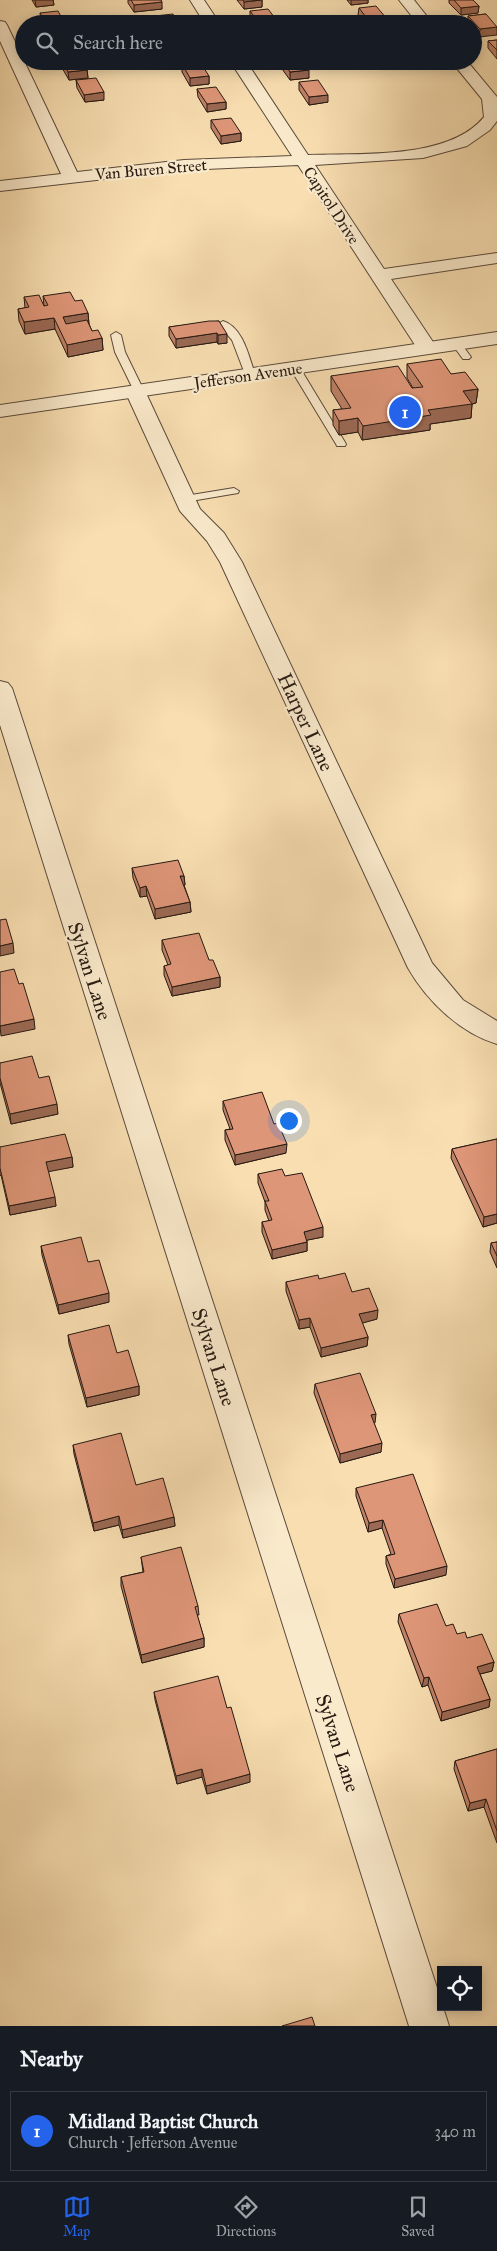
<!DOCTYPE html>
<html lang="en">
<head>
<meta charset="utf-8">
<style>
  :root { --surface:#171b24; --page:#20242c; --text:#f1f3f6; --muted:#9ea1a6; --line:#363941; --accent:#2563eb }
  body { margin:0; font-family:"IM FELL Great Primer",serif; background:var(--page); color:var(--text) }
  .controls { position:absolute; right:15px; bottom:15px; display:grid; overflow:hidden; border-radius:0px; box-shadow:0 2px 12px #0003 }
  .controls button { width:45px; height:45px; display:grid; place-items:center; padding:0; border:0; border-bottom:1px solid var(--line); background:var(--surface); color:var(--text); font:25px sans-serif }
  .you { position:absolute; left:288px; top:1120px; width:18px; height:18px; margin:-12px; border:4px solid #fff; border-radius:50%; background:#1a73e8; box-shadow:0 0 0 8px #1a73e833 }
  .badge { display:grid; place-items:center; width:32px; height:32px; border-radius:50%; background:var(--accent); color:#fff; font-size:16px; font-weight:700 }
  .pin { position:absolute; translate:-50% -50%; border:2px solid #fff; box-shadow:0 1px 5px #0006 }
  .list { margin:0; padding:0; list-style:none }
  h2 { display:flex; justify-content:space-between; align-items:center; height:65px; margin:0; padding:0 20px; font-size:21px }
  h2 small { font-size:16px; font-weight:400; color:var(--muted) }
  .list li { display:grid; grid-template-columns:32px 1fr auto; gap:15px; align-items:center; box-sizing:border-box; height:80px; margin:0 10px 10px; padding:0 10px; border:1px solid var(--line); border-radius:0px }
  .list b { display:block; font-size:19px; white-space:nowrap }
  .list p { margin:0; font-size:16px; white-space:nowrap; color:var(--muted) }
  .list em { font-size:16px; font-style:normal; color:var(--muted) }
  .icon { flex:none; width:28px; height:28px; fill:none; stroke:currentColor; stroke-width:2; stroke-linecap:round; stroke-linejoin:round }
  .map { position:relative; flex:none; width:497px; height:2026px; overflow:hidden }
  .search { position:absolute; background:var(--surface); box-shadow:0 2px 12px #0003; left:15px; right:15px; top:15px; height:55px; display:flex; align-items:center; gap:12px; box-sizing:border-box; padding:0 18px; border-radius:28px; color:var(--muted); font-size:19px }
  .sheet { height:155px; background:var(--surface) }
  nav { display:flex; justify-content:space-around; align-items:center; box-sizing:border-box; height:70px; border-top:1px solid var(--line); background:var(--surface); font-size:14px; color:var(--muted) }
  nav a { display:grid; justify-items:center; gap:2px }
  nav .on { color:var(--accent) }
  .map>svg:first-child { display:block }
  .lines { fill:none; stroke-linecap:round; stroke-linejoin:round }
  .service-casing { stroke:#5a4a3a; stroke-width:2 }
  .minor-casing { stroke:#5a4a3a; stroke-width:2 }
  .tertiary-casing { stroke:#5a4a3a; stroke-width:2 }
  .service { fill:#faeacc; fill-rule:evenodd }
  .minor { fill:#faeacc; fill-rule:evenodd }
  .tertiary { fill:#faeacc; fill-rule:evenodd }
  .wall { fill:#bf8167; stroke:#261912 }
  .shaded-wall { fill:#9b6954; stroke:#261912 }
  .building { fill:#de9678; stroke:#261912 }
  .labels { text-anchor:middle; stroke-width:4.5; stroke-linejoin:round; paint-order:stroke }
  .far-street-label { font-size:16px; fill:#261912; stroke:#faeacc }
  .street-label { font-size:20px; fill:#261912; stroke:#faeacc }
</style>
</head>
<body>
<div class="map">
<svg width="497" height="2026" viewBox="0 0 497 2026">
  <rect width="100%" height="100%" fill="#f8deb1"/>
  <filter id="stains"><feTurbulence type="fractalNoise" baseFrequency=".004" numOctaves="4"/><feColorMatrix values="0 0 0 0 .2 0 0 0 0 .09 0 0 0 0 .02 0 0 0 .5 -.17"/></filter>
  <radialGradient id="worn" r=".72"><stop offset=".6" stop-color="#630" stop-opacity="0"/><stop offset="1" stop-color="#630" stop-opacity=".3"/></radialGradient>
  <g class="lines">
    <defs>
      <g id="service">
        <path d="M223,321c20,6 26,36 32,53l-2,2h-6l-2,-2 -13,-34 -14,-16z"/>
        <path d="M116,332l5,3 4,17 19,39 -2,2h-6l-2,-2 -19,-39 -4,-17z"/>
        <path d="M457,341l3,1 11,15 -2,2h-6l-11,-15z"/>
        <path d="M295,365l5,3 46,76 -1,2h-8l-1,-2 -46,-76z"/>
        <path d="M234,488l5,3 -1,2 -53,9 -5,-3 5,-3z"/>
      </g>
      <g id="minor">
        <path d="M190,0h14l16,24h-15z"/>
        <path d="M399,0h15l19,24h-15z"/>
        <path d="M0,21l5,1 2,3 70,147 107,-12 108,-4 -62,-95h16l62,94c52,-2 141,5 176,-38l-2,-18 -31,-38h16l30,36v24l-7,9 -23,16 -44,12 -108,7 69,104 113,-16v10l-106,16 46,69 -3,4 -7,2 -7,-2 -3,-4 -119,-183 -114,5 -184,21v-10l61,-7 -61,-133z"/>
        <path d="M135,385l7,2 3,4 55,118 24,24 18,29 190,401 31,37 34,21v23c-37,-11 -70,-43 -89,-76l-188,-406 -13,-21 -27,-30 -55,-120 3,-4z"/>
        <path d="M0,681l8,2 4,5 429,1312v7h2l6,19h-40l-409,-1301z"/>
      </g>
      <path id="tertiary" d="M497,332v12l-497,73v-12z"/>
    </defs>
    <!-- service casing -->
    <use href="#service" class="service-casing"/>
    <!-- minor casing -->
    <use href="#minor" class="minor-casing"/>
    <!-- tertiary casing -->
    <use href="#tertiary" class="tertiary-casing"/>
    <!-- service -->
    <use href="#service" class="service"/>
    <!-- minor -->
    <use href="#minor" class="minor"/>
    <!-- tertiary -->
    <use href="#tertiary" class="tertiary"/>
  </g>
  <!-- wall -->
  <g class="wall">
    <path d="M32,0h21l1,5 -18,2z"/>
    <path d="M128,0h33l1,9 -28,3 -6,-9z"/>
    <path d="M237,0h25v7l-18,2z"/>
    <path d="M347,0h21v3l-17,2z"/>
    <path d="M449,0h24l6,6 -1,7 -17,2 -12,-12z"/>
    <path d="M359,8l27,16h-21l-7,-9z"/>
    <path d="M250,11l28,13h-24l-4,-6z"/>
    <path d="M40,13l24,9v2h-22l-1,-4z"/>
    <path d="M486,14l-7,23 -6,-7v-6h-5v-8z"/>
    <path d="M155,16l24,8h-24z"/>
    <path d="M497,40v19l-9,-11v-7z"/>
    <path d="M61,61h22l4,9 1,8 -19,2 -8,-14z"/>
    <path d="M280,61h22l7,17 -19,2 -10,-14z"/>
    <path d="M182,64l27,12v8l-19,2 -8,-14z"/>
    <path d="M76,80l28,20 -19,2 -8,-14z"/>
    <path d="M299,82l29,20 -19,3 -10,-15z"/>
    <path d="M197,89l29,13v7l-19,3 -9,-15z"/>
    <path d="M211,120l30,13v8l-20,3 -10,-16z"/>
    <path d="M43,296l32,5 13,12 1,11 3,7 10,7 1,12 -35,7 -13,-28 -30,5 -6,-13 -1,-12 7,-1 -1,-11 20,9z"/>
    <path d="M219,321l8,22 -9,1 -1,-2 -41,6 -7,-12v-9z"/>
    <path d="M407,364l44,10 27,15 -2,14 -4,1 -1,14 -41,6v6l-68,10 -4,-8 -19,3 -6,-10v-15l9,-1 -11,-18v-15l82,12 -6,-10z"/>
    <path d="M132,868l52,8 1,9h-1l6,17 1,10 -36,7 -8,-23 -7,1 -7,-19z"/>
    <path d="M162,940l47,20 11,17v10l-48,9 -8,-21v-9l4,-1 -6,-15z"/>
    <path d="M0,1063l39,15 19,36 -47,10 -11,-41z"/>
    <path d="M223,1101l63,52 -51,12 -10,-25v-10l5,-1 -7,-19z"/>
    <path d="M497,1139v84l-14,4 -32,-69 1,-9z"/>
    <path d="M0,1147l72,10 1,10 -25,4 8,35 -46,9 -9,-40 -1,1z"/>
    <path d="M258,1174l27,2 38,61 -16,3v11l-35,8 -10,-27v-10l7,-1 -4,-11v-8l-7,-19z"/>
    <path d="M497,1242v26l-7,-16 1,-9z"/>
    <path d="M41,1246l47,16 21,40 -50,12 -17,-59z"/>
    <path d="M319,1279l33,13 25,27 -15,4 6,14 -1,9 -46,11 -11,-30 -11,2 -13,-38v-9z"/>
    <path d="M68,1335l49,18 22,33v9l-52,12 -18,-63z"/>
    <path d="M315,1384l60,39h-1l7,29 -41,11 -26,-70z"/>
    <path d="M73,1445l63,40 38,32 1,9 -52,12 -4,-13 -25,6 -20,-77z"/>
    <path d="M356,1488l90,87 -52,13 -8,-24v-8l5,-2 -9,-26 -14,4 -12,-36z"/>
    <path d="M141,1557l57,49 1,9h-2l7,23v9l-62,16 -21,-77v-9l22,-5z"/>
    <path d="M399,1614l47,12 11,8 10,4 27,24 -2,9 -12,3 10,25 -1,8 -48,14 -13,-36 -6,2 -24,-65z"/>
    <path d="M154,1692l73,16 23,74 -43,12 -5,-17 -25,7 -22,-84z"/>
    <path d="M497,1749v94l-13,-36 -16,4 -14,-42 1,-8z"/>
  </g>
  <!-- shaded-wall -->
  <g class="shaded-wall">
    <path d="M35,0h18l1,5 -18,2z"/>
    <path d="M262,0v7l-18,2v-7z"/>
    <path d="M351,0h17v3l-17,2z"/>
    <path d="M162,2v7l-28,3v-7z"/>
    <path d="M479,6l-1,7 -17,2v-7z"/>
    <path d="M387,19l-1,5h-17v-3z"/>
    <path d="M64,22v2h-18z"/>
    <path d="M278,22v2h-18z"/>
    <path d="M497,27v8l-18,2 1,-8z"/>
    <path d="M87,70l1,8 -19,2 -1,-8z"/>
    <path d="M309,70v8l-19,2v-8z"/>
    <path d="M209,76v8l-19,2v-8z"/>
    <path d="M104,92v8l-19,2 -1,-7z"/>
    <path d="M328,95v7l-19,3v-8z"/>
    <path d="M226,102v7l-19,3v-8z"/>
    <path d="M241,133v8l-20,3v-8z"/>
    <path d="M88,313l1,12 -26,3v-11z"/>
    <path d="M54,318l1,11 -30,5 -1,-12z"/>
    <path d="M217,333v9l-41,6v-9z"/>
    <path d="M227,334v9l-9,1v-9z"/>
    <path d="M102,338l1,12 -35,7 -1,-12z"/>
    <path d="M478,389l-2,14 -4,1 -1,14 -41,6v6l-68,10 1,-14 65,-16 35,-19z"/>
    <path d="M358,418v14l-19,3v-14z"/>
    <path d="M180,876h4l1,9 -4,1z"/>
    <path d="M146,886l1,10 -7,1v-9z"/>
    <path d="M190,902l1,10 -36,7v-10z"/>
    <path d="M13,943l1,10 -14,3v-10z"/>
    <path d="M220,977v10l-48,9v-9z"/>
    <path d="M34,1019l1,10 -34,7 -1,-10z"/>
    <path d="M57,1104l1,10 -47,10 -1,-10z"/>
    <path d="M287,1144l-1,9 -51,12v-10z"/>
    <path d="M72,1157l1,10 -26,5 -1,-10z"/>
    <path d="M55,1197l1,9 -46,9 -1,-9z"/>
    <path d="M497,1214v9l-14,4 1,-10z"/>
    <path d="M323,1227v10l-20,4 1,-9z"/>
    <path d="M307,1242v9l-35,8v-9z"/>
    <path d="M109,1293v9l-50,12 -1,-9z"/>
    <path d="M378,1310l-1,9 -18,5v-10z"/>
    <path d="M310,1318v9l-11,2v-9z"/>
    <path d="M368,1337l-1,9 -46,11v-9z"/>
    <path d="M139,1386v9l-52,12 -1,-9z"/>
    <path d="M376,1414l-1,9 -5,1 1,-9z"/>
    <path d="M382,1443l-1,9 -41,11v-9z"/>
    <path d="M119,1516v9l-25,6 -1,-8z"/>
    <path d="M174,1517l1,9 -52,12 -1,-8z"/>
    <path d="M383,1520l-1,8 -14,4 1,-9z"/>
    <path d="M447,1566l-1,9 -52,13 1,-9z"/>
    <path d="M204,1638v9l-62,16 -1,-8z"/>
    <path d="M494,1662l-2,9 -16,4 1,-8z"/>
    <path d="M429,1677l-1,8 -6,2 2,-9z"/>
    <path d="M490,1699l-1,8 -48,14 1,-9z"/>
    <path d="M202,1769v8l-25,7 -1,-8z"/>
    <path d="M250,1774v8l-43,12 -1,-8z"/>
    <path d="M486,1799l-2,8 -16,4 2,-8z"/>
  </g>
  <!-- building -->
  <g class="building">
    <path d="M131,0h30l1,2 -28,3z"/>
    <path d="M243,0h17l-16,2z"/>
    <path d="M454,0h19l6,6 -18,2z"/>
    <path d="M376,6l11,13 -18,2 -10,-13z"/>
    <path d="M268,9l10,13 -18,2 -10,-13z"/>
    <path d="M58,11l6,11 -18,2 -6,-11z"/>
    <path d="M173,14l6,10h-20l-4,-8z"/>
    <path d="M486,14l11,13 -17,2 -12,-13z"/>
    <path d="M497,40v10l-9,-9z"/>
    <path d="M63,61h20l4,9 -19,2z"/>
    <path d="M282,61h20l7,9 -19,2z"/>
    <path d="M200,62l9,14 -19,2 -8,-14z"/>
    <path d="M96,78l8,14 -20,3 -8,-15z"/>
    <path d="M318,80l10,15 -19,2 -10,-15z"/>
    <path d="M216,87l10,15 -19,2 -10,-15z"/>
    <path d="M231,118l10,15 -20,3 -10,-16z"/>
    <path d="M70,292l5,9 7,-1 6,13 -25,4 3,7 21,-4 5,11 6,-1 4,8 -35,7 -13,-27 -30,4 -6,-13 11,-2 -5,-10 15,-2 5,11 4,-1 -5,-9z"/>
    <path d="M209,321h10l8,13 -9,1 -1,-2 -41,6 -7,-12z"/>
    <path d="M441,359l10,15 14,-2 13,17 -15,2 9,13 -44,6 3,5 -68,11 -5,-8 -19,3 -6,-11 18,-2 -20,-32 67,-10 14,22 11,-1 -16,-23z"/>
    <path d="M178,860l6,16h-4l10,26 -35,7 -9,-23 -6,2 -8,-20z"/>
    <path d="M6,919l7,24 -13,3v-26z"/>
    <path d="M199,933l10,27h4l7,17 -48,10 -8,-21 7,-2 -9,-24z"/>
    <path d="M14,969l5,15 4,-1 11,36 -34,7v-54z"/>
    <path d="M32,1056l7,22 10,-2 8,28 -47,10 -10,-36v-15z"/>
    <path d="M262,1092l12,32 4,-1 9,21 -52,11 -10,-25 8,-1 -10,-28z"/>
    <path d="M65,1134l7,23 -26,5 9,35 -46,9 -9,-38v-21z"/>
    <path d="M497,1139v75l-13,3 -32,-68z"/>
    <path d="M282,1169l3,7 17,-3 21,54 -19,5 3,10 -35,8 -10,-28 10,-2 -7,-19h4l-11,-27z"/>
    <path d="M81,1237l7,25 11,-2 10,33 -51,12 -17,-59z"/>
    <path d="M497,1242v14l-6,-13z"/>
    <path d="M345,1273l7,19 17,-4 9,22 -19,4 9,23 -47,11 -11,-30 -11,2 -13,-38 32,-7 1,4z"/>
    <path d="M109,1325l8,28 11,-3 11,36 -53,12 -18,-63z"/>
    <path d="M360,1373l16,41 -5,1 11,28 -42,11 -25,-70z"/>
    <path d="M121,1433l15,52 27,-7 11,39 -52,13 -3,-14 -26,7 -20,-78z"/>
    <path d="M413,1474l34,92 -52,13 -9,-23 9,-2 -12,-34 -14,3 -13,-35z"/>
    <path d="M181,1547l17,59 -3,1 9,31 -63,17 -20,-78 23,-5 -3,-15z"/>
    <path d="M437,1604l9,22 7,-2 4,10 8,-2 2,6 15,-4 12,28 -17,5 13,32 -48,13 -13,-35 -5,1 -25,-64z"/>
    <path d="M218,1676l9,32 4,-1 19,67 -44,12 -4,-17 -26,7 -22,-84z"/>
    <path d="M497,1749v82l-11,-32 -16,4 -15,-42z"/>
    <path d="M312,2017l3,9h-33z"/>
  </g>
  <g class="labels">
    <!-- far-street labels -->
    <g class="far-street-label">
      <text transform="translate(151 169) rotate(-5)" y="6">Van Buren Street</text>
      <text transform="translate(332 205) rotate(57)" y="6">Capitol Drive</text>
      <text transform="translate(248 375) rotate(-8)" y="6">Jefferson Avenue</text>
    </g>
    <!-- street labels -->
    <g class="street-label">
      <text transform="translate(306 722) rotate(65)" y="7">Harper Lane</text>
      <text transform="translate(90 971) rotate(72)" y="7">Sylvan Lane</text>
      <text transform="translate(214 1357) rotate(72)" y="7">Sylvan Lane</text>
      <text transform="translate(338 1743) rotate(72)" y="7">Sylvan Lane</text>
    </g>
  </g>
  <rect width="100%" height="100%" filter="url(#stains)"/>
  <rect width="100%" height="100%" fill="url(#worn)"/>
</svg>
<div class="controls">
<button><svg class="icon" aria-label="locate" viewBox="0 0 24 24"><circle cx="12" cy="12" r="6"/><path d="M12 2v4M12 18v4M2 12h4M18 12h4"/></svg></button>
</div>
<div class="you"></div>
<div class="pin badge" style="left:405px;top:412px">1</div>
<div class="search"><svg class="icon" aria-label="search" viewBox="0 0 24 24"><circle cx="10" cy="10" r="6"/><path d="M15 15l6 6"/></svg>Search here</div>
</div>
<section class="sheet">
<h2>Nearby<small></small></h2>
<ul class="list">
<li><span class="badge">1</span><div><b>Midland Baptist Church</b><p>Church · Jefferson Avenue</p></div><em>340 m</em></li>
</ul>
</section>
<nav>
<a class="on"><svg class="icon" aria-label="map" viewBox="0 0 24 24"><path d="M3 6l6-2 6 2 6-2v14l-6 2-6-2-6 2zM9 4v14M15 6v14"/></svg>Map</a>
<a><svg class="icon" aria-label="directions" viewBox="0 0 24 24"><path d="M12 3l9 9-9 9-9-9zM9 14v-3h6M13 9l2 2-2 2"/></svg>Directions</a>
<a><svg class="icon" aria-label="saved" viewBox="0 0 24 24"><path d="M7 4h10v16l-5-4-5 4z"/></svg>Saved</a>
</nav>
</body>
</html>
